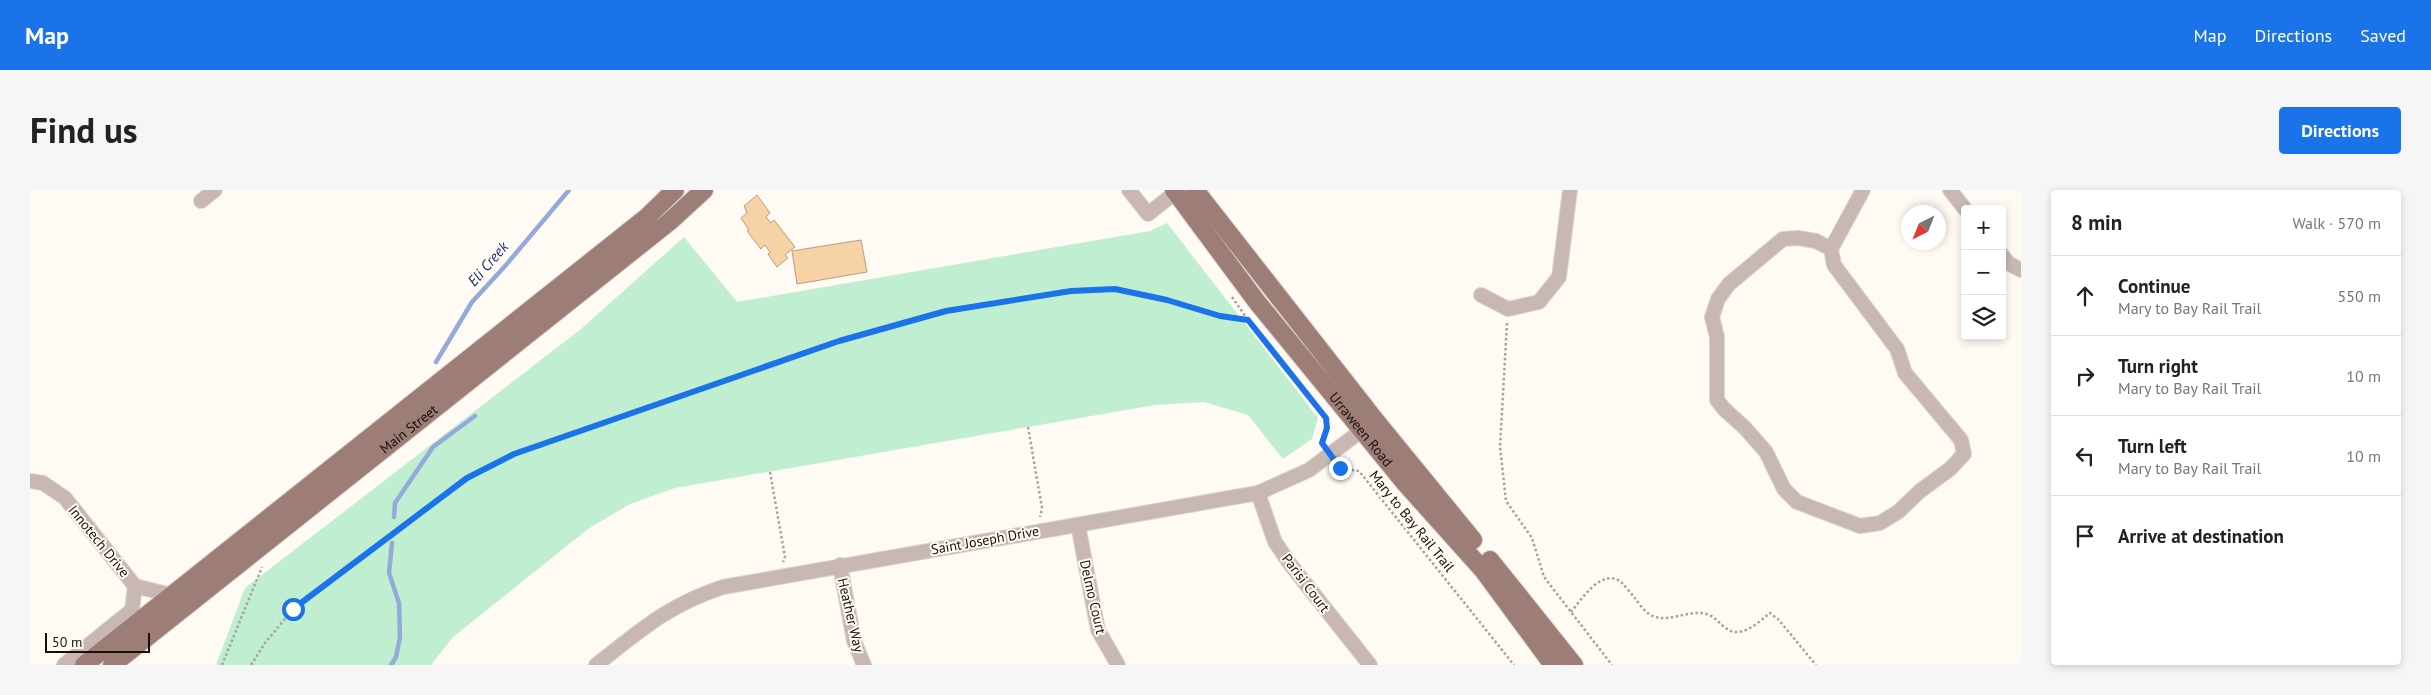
<!DOCTYPE html>
<html lang="en">
<head>
<meta charset="utf-8">
<style>
  :root { --surface:#fff; --page:#f6f6f6; --text:#222; --muted:#767676; --line:#e0e0e0; --accent:#1a73e8 }
  body { margin:0; font-family:"PT Sans",sans-serif; background:var(--page); color:var(--text) }
  .controls { position:absolute; right:15px; top:15px; display:grid; overflow:hidden; border-radius:5px; box-shadow:0 2px 8px #0003 }
  .controls button { width:45px; height:45px; display:grid; place-items:center; padding:0; border:0; border-bottom:1px solid var(--line); background:var(--surface); color:var(--text); font:25px sans-serif }
  .compass { position:absolute; left:1871px; top:15px; width:45px; height:45px; border-radius:50%; background:var(--surface); box-shadow:0 2px 8px #0003; rotate:223deg }
  .scale { position:absolute; left:15px; bottom:12px; width:105px; box-sizing:border-box; padding-left:5px; border:2px solid #181006; border-top:0; font-size:14px; line-height:18px; white-space:nowrap; color:#181006; -webkit-text-stroke:4px #fffaf4; paint-order:stroke }
  .stop { position:absolute; width:15px; height:15px; margin:-11px; border:4px solid #1a73e8; border-radius:50%; background:#fff }
  .stop.end { background:#1a73e8; border-color:#fff; box-shadow:0 1px 5px #0008 }
  .list { margin:0; padding:0; list-style:none }
  h2 { display:flex; justify-content:space-between; align-items:center; height:65px; margin:0; padding:0 20px; font-size:21px }
  h2 small { font-size:16px; font-weight:400; color:var(--muted) }
  .list li { display:grid; grid-template-columns:32px 1fr auto; gap:15px; align-items:center; box-sizing:border-box; height:80px; padding:0 20px; border-top:1px solid var(--line) }
  .list b { display:block; font-size:19px; white-space:nowrap }
  .list p { margin:0; font-size:16px; white-space:nowrap; color:var(--muted) }
  .list em { font-size:16px; font-style:normal; color:var(--muted) }
  .icon { flex:none; width:28px; height:28px; fill:none; stroke:currentColor; stroke-width:2; stroke-linecap:round; stroke-linejoin:round }
  .map { position:relative; flex:none; width:1991px; height:475px; overflow:hidden; border-radius:5px }
  header { display:flex; align-items:center; gap:30px; box-sizing:border-box; height:70px; padding:0 25px; background:var(--accent); color:#fff }
  header strong { font-size:24px }
  nav { display:flex; gap:28px; margin-inline-start:auto; font-size:18px }
  .intro { display:flex; align-items:center; justify-content:space-between; box-sizing:border-box; height:120px; padding:0 30px }
  h1 { margin:0; font-size:35px }
  .button { padding:12px 22px; border-radius:5px; background:var(--accent); color:#fff; font-size:18px; font-weight:700 }
  main { display:flex; gap:30px; padding:0 30px }
  aside { flex:1; background:var(--surface); border-radius:5px; box-shadow:0 2px 8px #0003 }
  .map>svg:first-child { display:block }
  .green { fill:#bfeed1 }
  .lines { fill:none; stroke-linecap:round; stroke-linejoin:round }
  .stream { stroke:#94aad9; stroke-width:4.5 }
  .building { fill:#f7d2a5; stroke:#b49e83 }
  .minor-casing { stroke:#dad5ce; stroke-width:16 }
  .major-casing { stroke:#dad5ce; stroke-width:20 }
  .path { stroke:#a8a29a; stroke-width:2.5; stroke-dasharray:2.5 2.5; stroke-linecap:butt }
  .minor { stroke:#c8b7b3; stroke-width:14 }
  .major { stroke:#9c7e77; stroke-width:18 }
  .route { stroke:#1a73e8; stroke-width:6 }
  .labels { text-anchor:middle; stroke-width:4; stroke-linejoin:round; paint-order:stroke }
  .street-label { font-size:14px; fill:#181006; stroke:#fffaf4 }
  .water-label { font-size:15px; font-style:italic; fill:#183067; stroke:#fffaf4 }
</style>
</head>
<body>
<header>
<strong>Map</strong>
<nav><a>Map</a><a>Directions</a><a>Saved</a></nav>
</header>
<div class="intro"><h1>Find us</h1><a class="button">Directions</a></div>
<main>
<div class="map">
<svg width="1991" height="475" viewBox="0 0 1991 475">
  <rect width="100%" height="100%" fill="#fffaf4"/>
  <!-- green -->
  <path class="green" d="M1137,33l151,195 -6,21 -29,20 -35,-44 -44,-13 -49,3 -480,83 -45,16 -42,25 -135,108 -22,28h-215l29,-77 336,-259 103,-92 53,65 413,-71z"/>
  <g class="lines">
    <!-- stream -->
    <g class="stream">
      <path d="M406,172l36,-60 34,-37 63,-75"/>
      <path d="M364,327l1,-14 38,-56 42,-31"/>
      <path d="M361,475l5,-8 4,-20 -1,-34 -10,-30 3,-30"/>
    </g>
  </g>
  <!-- building -->
  <g class="building">
    <path d="M727,5l13,18 -4,4 5,6 3,-3 21,27 -10,8 3,3 -11,9 -9,-13 2,-2 -5,-7 -4,4 -14,-18 2,-1 -8,-12 6,-5 -3,-7z"/>
    <path d="M831,50l6,32 -70,12 -5,-33z"/>
  </g>
  <g class="lines">
    <defs>
      <g id="minor">
        <path d="M1099,0l19,24 28,-22"/>
        <path d="M1920,0l15,19"/>
        <path d="M171,11l14,-11"/>
        <path d="M1801,59l-15,-8 -18,-3 -15,1 -54,45 -11,15 -6,18 5,20v63l7,9 21,19 21,24 18,37 13,13 63,24 20,-3 18,-11 22,-21 30,-22 14,-15 -3,-14 -56,-67 -8,-24 -63,-84 -3,-16 32,-59"/>
        <path d="M1972,65l6,8 13,7"/>
        <path d="M1451,105l27,14 31,-7 20,-25 11,-87"/>
        <path d="M0,291l13,2 22,15 70,88 36,9"/>
        <path d="M1228,303l17,49 15,22 80,101"/>
        <path d="M1048,335l20,105 20,35"/>
        <path d="M810,375l14,76 10,24"/>
        <path d="M34,475l68,-55 3,-24"/>
        <path d="M566,475c45,-35 72,-60 127,-78l535,-94 51,-23 60,-45"/>
      </g>
      <g id="major">
        <path id="s1" d="M1144,0l83,112 148,181 78,87 70,95"/>
        <path d="M1165,0l180,230 98,120"/>
        <path d="M1460,370l84,105"/>
        <path d="M54,475l563,-448 28,-27"/>
        <path id="s2" d="M82,475l557,-443 35,-32"/>
      </g>
    </defs>
    <!-- minor casing -->
    <use href="#minor" class="minor-casing"/>
    <!-- major casing -->
    <use href="#major" class="major-casing"/>
    <!-- path -->
    <g class="path">
      <path d="M1202,107l16,23"/>
      <path d="M1477,133l-7,124 6,54 26,37 12,39 68,88"/>
      <path d="M998,237l14,81 -2,9"/>
      <path d="M1308,275l5,4 16,2 155,194"/>
      <path d="M740,282l15,85 -2,5"/>
      <path d="M1541,422c10,-12 31,-45 50,-30 4,4 9,10 13,15 4,5 9,13 15,17 18,12 40,-7 60,1 10,4 16,18 29,17 12,-1 23,-12 32,-19l8,6 38,46"/>
      <path d="M192,475l40,-98"/>
      <path d="M221,475l14,-22 28,-34 174,-131 47,-24 221,-77 104,-36 107,-30 125,-20 44,-2 52,11 53,16 28,4 78,98 1,10 -5,14"/>
    </g>
    <!-- minor -->
    <use href="#minor" class="minor"/>
    <!-- major -->
    <use href="#major" class="major"/>
  </g>
  <g class="lines">
    <!-- route -->
    <path class="route" d="M263,419l174,-131 47,-24 325,-113 107,-30 125,-20 44,-2 52,11 53,16 28,4 78,98 1,10 -5,15 18,25"/>
  </g>
  <g class="labels">
    <!-- street labels -->
    <g class="street-label">
      <text dy="5" stroke="none"><textPath href="#s2" startOffset="379">Main Street</textPath></text>
      <text dy="5" stroke="none"><textPath href="#s1" startOffset="304">Urraween Road</textPath></text>
      <text transform="translate(1382 331) rotate(51)" y="5">Mary to Bay Rail Trail</text>
      <text transform="translate(955 350) rotate(-10)" y="5">Saint Joseph Drive</text>
      <text transform="translate(69 351) rotate(51)" y="5">Innotech Drive</text>
      <text transform="translate(1276 393) rotate(53)" y="5">Parisi Court</text>
      <text transform="translate(1063 407) rotate(77)" y="5">Delmo Court</text>
      <text transform="translate(821 425) rotate(77)" y="5">Heather Way</text>
    </g>
    <!-- water labels -->
    <g class="water-label">
      <text transform="translate(458 74) rotate(-49)" y="5">Eli Creek</text>
    </g>
  </g>
</svg>
<div class="controls">
<button>+</button>
<button>−</button>
<button><svg class="icon" aria-label="layers" viewBox="0 0 24 24"><path d="M12 4l9 5-9 5-9-5zM3 14l9 5 9-5"/></svg></button>
</div>
<svg class="compass" viewBox="-18 -18 36 36"><path d="M0-13l5 13h-10z" fill="#e53935"/><path d="M0 13l5-13h-10z" fill="#767676"/></svg>
<div class="scale">50 m</div>
<div class="stop" style="left:263px;top:419px"></div>
<div class="stop end" style="left:1310px;top:278px"></div>
</div>
<aside>
<h2>8 min<small>Walk · 570 m</small></h2>
<ul class="list">
<li><svg class="icon" aria-label="ahead" viewBox="0 0 24 24"><path d="M12 20V5M6 11l6-6 6 6"/></svg><div><b>Continue</b><p>Mary to Bay Rail Trail</p></div><em>550 m</em></li>
<li><svg class="icon" aria-label="right" viewBox="0 0 24 24"><path d="M7 20v-9h11M14 6l5 5-5 5"/></svg><div><b>Turn right</b><p>Mary to Bay Rail Trail</p></div><em>10 m</em></li>
<li><svg class="icon" aria-label="left" viewBox="0 0 24 24"><path d="M17 20v-9H6M10 6l-5 5 5 5"/></svg><div><b>Turn left</b><p>Mary to Bay Rail Trail</p></div><em>10 m</em></li>
<li><svg class="icon" aria-label="arrive" viewBox="0 0 24 24"><path d="M6 21V4h12l-3 4 3 4H6"/></svg><div><b>Arrive at destination</b></div></li>
</ul>
</aside>
</main>
</body>
</html>
